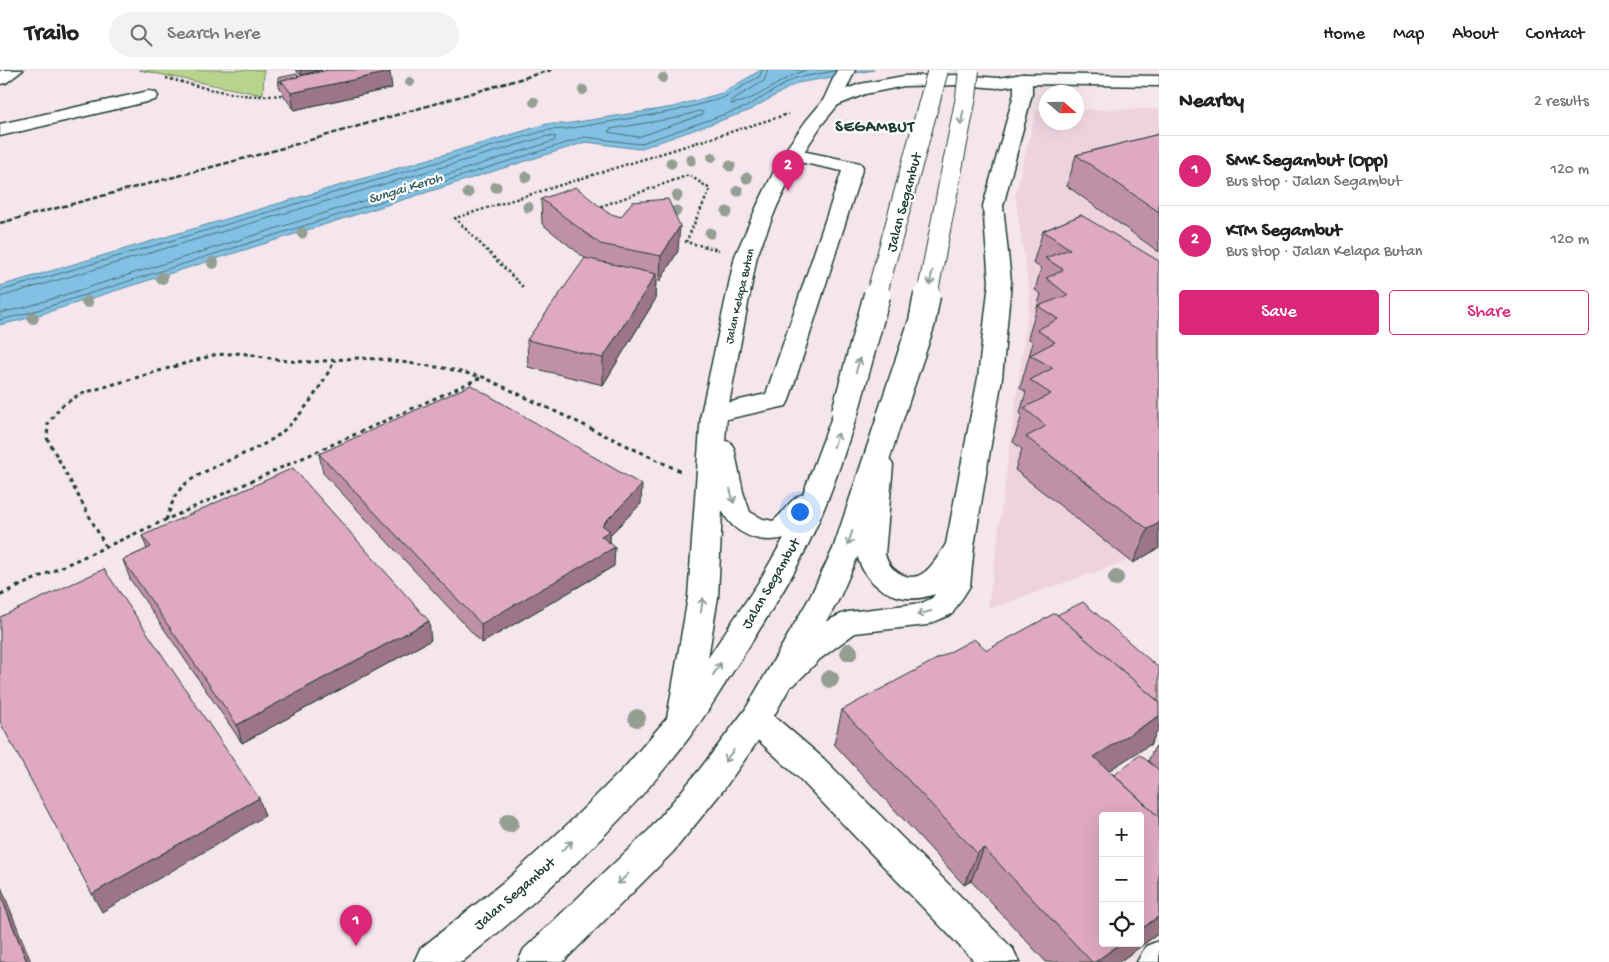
<!DOCTYPE html>
<meta charset="utf-8">
<style>
body{margin:0;font-family:"Gochi Hand",sans-serif;background:#f2f2f2;color:#222}
.controls{position:absolute;right:15px;bottom:15px;display:grid;overflow:hidden;border-radius:5px;box-shadow:0 5px 20px #0002}
.controls button{width:45px;height:45px;display:grid;place-items:center;padding:0;border:0;border-bottom:1px solid #e0e0e0;background:#fff;color:#222;font:25px sans-serif}
.compass{position:absolute;left:1039px;top:15px;width:45px;height:45px;border-radius:50%;background:#fff;box-shadow:0 5px 20px #0002;rotate:110deg}
.you{position:absolute;left:799px;top:441px;width:18px;height:18px;margin:-12px;border:4px solid #fff;border-radius:50%;background:#1a73e8;box-shadow:0 0 0 8px #1a73e833}
.badge{display:grid;place-items:center;width:32px;height:32px;border-radius:50%;background:#db2777;color:#fff;font-size:16px;font-weight:700}
.pin{position:absolute;translate:-50% -41px;filter:drop-shadow(0 1px 2px #0008)}
.pin::after{content:'';position:absolute;top:26px;width:18px;height:15px;background:inherit;clip-path:polygon(0 0,100% 0,50% 100%)}
.list{margin:0;padding:0;list-style:none}
h2{display:flex;justify-content:space-between;align-items:center;height:65px;margin:0;padding:0 20px;font-size:21px}
h2 small{font-size:16px;font-weight:400;color:#767676}
.list li{display:grid;grid-template-columns:32px 1fr auto;gap:15px;align-items:center;box-sizing:border-box;height:70px;padding:0 20px;border-top:1px solid #e0e0e0}
.list b{display:block;font-size:19px;white-space:nowrap}
.list p{margin:0;font-size:16px;white-space:nowrap;color:#767676}
.list em{font-size:16px;font-style:normal;color:#767676}
.actions{display:flex;gap:10px;padding:15px 20px}
.actions a{flex:1;padding:11px 0;border:1px solid #db2777;border-radius:5px;text-align:center;font-size:18px;color:#db2777}
.actions .main{background:#db2777;color:#fff}
.icon{flex:none;width:28px;height:28px;fill:none;stroke:currentColor;stroke-width:2;stroke-linecap:round;stroke-linejoin:round}
.map{position:relative;flex:none;width:1159px;height:892px;overflow:hidden}
header{display:flex;align-items:center;gap:30px;box-sizing:border-box;height:70px;padding:0 25px;background:#fff;border-bottom:1px solid #e0e0e0}
header strong{font-size:24px}
nav{display:flex;gap:28px;margin-inline-start:auto;font-size:18px}
.search{width:350px;height:45px;background:#f2f2f2;display:flex;align-items:center;gap:12px;box-sizing:border-box;padding:0 18px;border-radius:28px;color:#767676;font-size:19px}
main{display:flex}
aside{flex:1;background:#fff}
.map>svg:first-child{display:block}
.built{fill:#eed3df}
.green{fill:#b8d48c;stroke:#6c8860}
.water{fill:#82c1e3;stroke:#5a8c9d}
.lines{fill:none;stroke-linecap:round;stroke-linejoin:round}
.shore{stroke:#47727a;stroke-width:1}
.minor-casing{stroke:#1f3d34;stroke-width:3}
.major-casing{stroke:#1f3d34;stroke-width:3}
.path-far2{stroke:#1f3d34;stroke-width:2.5;stroke-dasharray:2.5 2.5;stroke-linecap:butt}
.path-far1{stroke:#1f3d34;stroke-width:3;stroke-dasharray:4 4;stroke-linecap:butt}
.path{stroke:#1f3d34;stroke-width:4;stroke-dasharray:4.5 4.5;stroke-linecap:butt}
.minor{fill:#fff;fill-rule:evenodd}
.major{fill:#fff;fill-rule:evenodd}
.rail{stroke:#1f3d34;stroke-width:2.5;stroke-dasharray:5.5 2.5;stroke-linecap:butt}
.major-bridge-far1-casing{stroke:#1f3d34;stroke-width:22;stroke-linecap:butt}
.major-bridge-casing{stroke:#1f3d34;stroke-width:29;stroke-linecap:butt}
.major-bridge-far1{stroke:#fff;stroke-width:20}
.major-bridge{stroke:#fff;stroke-width:26}
.tree{fill:#949e93}
.wall{fill:#c091a5;stroke:#1f3d34}
.shaded-wall{fill:#9c7686;stroke:#1f3d34}
.building{fill:#dfa9c0;stroke:#1f3d34}
.oneway{stroke:#8f9e9a}
.labels{text-anchor:middle;stroke-width:4.5;stroke-linejoin:round;paint-order:stroke}
.far-street-label{font-size:12px;fill:#1f3d34;stroke:#fff}
.far-water-label{font-size:14px;font-style:italic;fill:#385e60;stroke:#fff}
.street-label{font-size:15px;fill:#1f3d34;stroke:#fff}
.far-district-label{font-size:16px;font-weight:bold;letter-spacing:1px;fill:#1f3d34;stroke:#fff}
</style>
<header>
<strong>Trailo</strong>
<div class="search"><svg class="icon" aria-label="search" viewBox="0 0 24 24"><circle cx="10" cy="10" r="6"/><path d="M15 15l6 6"/></svg>Search here</div>
<nav><a>Home</a><a>Map</a><a>About</a><a>Contact</a></nav>
</header>
<main>
<div class="map">
<svg width="1159" height="892" viewBox="0 0 1159 892">
<rect width="100%" height="100%" fill="#f5e5ec"/>
<filter id="ink" filterUnits="userSpaceOnUse"><feTurbulence type="fractalNoise" baseFrequency=".02" numOctaves="2"/><feDisplacementMap in="SourceGraphic" scale="10" xChannelSelector="R" yChannelSelector="G"/><feConvolveMatrix kernelMatrix="1 2 1 2 8 2 1 2 1" color-interpolation-filters="sRGB"/></filter>
<g filter="url(#ink)">
<path class="built" d="M1159,39V480L988,539L1030,227L1015,126L1036,41H1046V52H1076L1077,40Z"/>
<path class="green" d="M139,0H264L263,25Z"/>
<path class="water" d="M761,0H874L797,13L748,41L639,79L586,72L29,248L0,255V216L547,54H565L673,37L722,23Z"/>
<g class="lines">
<g class="shore">
<path d="M768,0L764,11L732,30L731,34C758,31 780,8 806,0"/>
<path d="M700,41L703,42L702,45L638,67L608,62L610,59L676,48Z"/>
<path d="M0,221L547,60L566,59L675,41L723,28L760,6L762,0"/>
<path d="M0,227L548,66L556,67L554,71L26,237L0,243"/>
<path d="M0,250L28,243L585,67L639,74L746,37L795,8L835,1"/>
</g>
<g class="minor-casing">
<g id="minor">
<path d="M2,0H23L6,13L0,14V1Z"/>
<path d="M837,0H855L841,31L838,35L832,36L826,35L823,31Z"/>
<path d="M1023,4L1029,5L1032,9V24L1003,136L1011,212L1002,308L974,476L970,516L952,544L927,555L855,563L820,589L794,615L783,618L772,615L767,606C780,583 823,549 848,542L922,533L932,528L935,524C901,537 865,519 857,484L867,395L871,389L880,386L889,389L893,395L885,484C887,493 891,498 899,503C922,517 935,491 946,474L978,308L989,212L983,136L1014,24V9L1017,5Z"/>
<path d="M149,21L155,22L158,26L155,30L0,66V54Z"/>
<path d="M792,79L860,93L863,97L789,330L786,336L714,352L705,350L701,344L705,338L766,324L842,101L785,89L782,85L785,81Z"/>
<path d="M756,636L767,640L824,689L1013,879L1019,892H975L800,709L745,658L740,649L745,640Z"/>
<path d="M1159,871V892H1137L1146,876Z"/>
</g>
</g>
<g class="major-casing">
<g id="major">
<path d="M1023,4L1159,6V16L1023,14L998,18L961,15L904,16L865,24L838,35L822,54L802,85L777,136L757,186L727,344L725,371L730,372L734,378L743,422L750,442L763,449L773,451C784,443 790,428 803,424L836,336L845,334L854,336L858,342C844,384 831,426 812,466C794,506 769,544 746,581C725,613 705,648 681,678C619,758 541,829 462,892H414L420,879L511,806L570,752L625,697L667,648L688,527L701,344L735,186L757,136L782,85L806,51L826,27L860,14L904,6L961,5L998,8ZM722,440C732,463 759,475 784,468L760,510L708,588L718,527Z"/>
<path d="M890,339L899,341L903,347L861,479L839,529L767,658L724,719L673,782L563,892H518L524,879L649,760L700,699L745,640L810,527L833,479L877,347L881,341Z"/>
</g>
</g>
<g class="path-far2">
<path d="M166,8C206,18 246,31 288,24"/>
<path d="M596,138L689,105L710,119L686,172L719,180"/>
<path d="M523,217L455,148L788,44"/>
</g>
<g class="path-far1">
<path d="M166,450C170,441 172,430 178,422C194,399 252,385 277,366C303,346 320,318 335,290"/>
<path d="M106,477L47,368L48,354L60,337L80,324L214,285L241,283L287,291L312,292L357,288L379,289L444,298L483,307L680,401"/>
<path d="M17,517L482,307"/>
</g>
<path class="path" d="M0,525L19,516"/>
<use href="#minor" class="minor"/>
<use href="#major" class="major"/>
<path class="rail" d="M0,153L276,80L551,0"/>
<g class="major-bridge-far1-casing">
<g id="major-bridge-far1">
<path d="M876,226L938,0"/>
<path d="M927,226L966,27L969,0"/>
</g>
</g>
<g class="major-bridge-casing">
<g id="major-bridge">
<path d="M845,342L877,225"/>
<path d="M890,347L922,252L927,225"/>
</g>
</g>
<use href="#major-bridge-far1" class="major-bridge-far1"/>
<use href="#major-bridge" class="major-bridge"/>
</g>
<g class="tree">
<circle cx="663" cy="8" r="5"/>
<circle cx="410" cy="12" r="5"/>
<circle cx="583" cy="20" r="5"/>
<circle cx="534" cy="32" r="5"/>
<circle cx="712" cy="87" r="5"/>
<circle cx="691" cy="90" r="5.5"/>
<circle cx="671" cy="93" r="5.5"/>
<circle cx="730" cy="96" r="5.5"/>
<circle cx="526" cy="107" r="5.5"/>
<circle cx="747" cy="108" r="5.5"/>
<circle cx="496" cy="117" r="5.5"/>
<circle cx="738" cy="121" r="5.5"/>
<circle cx="468" cy="123" r="5.5"/>
<circle cx="677" cy="126" r="5.5"/>
<circle cx="528" cy="137" r="5.5"/>
<circle cx="676" cy="141" r="5.5"/>
<circle cx="727" cy="142" r="5.5"/>
<circle cx="302" cy="163" r="5.5"/>
<circle cx="710" cy="163" r="5.5"/>
<circle cx="213" cy="193" r="6"/>
<circle cx="162" cy="208" r="6"/>
<circle cx="87" cy="232" r="6"/>
<circle cx="33" cy="248" r="6"/>
<circle cx="1116" cy="508" r="8"/>
<circle cx="849" cy="582" r="9"/>
<circle cx="830" cy="609" r="9"/>
<circle cx="637" cy="648" r="9"/>
<circle cx="509" cy="753" r="10"/>
</g>
<g class="wall">
<path d="M295,0H322L301,5Z"/>
<path d="M298,7L392,18L294,40L284,26L283,23L279,16L278,8Z"/>
<path d="M1159,64V182L1067,116L1076,85Z"/>
<path d="M541,129L608,143L678,181L660,211H656L655,230L603,315L528,297L527,270L586,189L542,154Z"/>
<path d="M1081,145L1159,478L1133,493L1015,400L1022,379L1013,372L1022,345L1020,343L1026,322L1020,318L1033,272L1028,268L1041,224L1035,220L1041,198L1033,193L1043,161Z"/>
<path d="M319,384L641,434L610,465V473L614,496L482,573L323,403Z"/>
<path d="M142,466L431,570L242,673L130,509L123,490L147,479Z"/>
<path d="M987,580L1156,663L1151,674L1108,700L1114,705L1148,691L1155,677L1159,674V863L1119,892H1046L971,811L964,815L834,674L842,640Z"/>
</g>
<g class="shaded-wall">
<path d="M300,0H322L301,5Z"/>
<path d="M390,2L392,18L294,40L291,23Z"/>
<path d="M680,156L678,181L660,211L661,186Z"/>
<path d="M656,204L655,230L603,315V288Z"/>
<path d="M642,415L641,434L610,465V480L615,477L614,496L482,573L481,554L602,455Z"/>
<path d="M1159,453V478L1133,493L1148,459Z"/>
<path d="M429,551L431,570L242,673L237,655Z"/>
<path d="M1159,646V661L1156,663L1151,674L1078,720L1094,687Z"/>
<path d="M259,728L265,746L102,842L92,824Z"/>
<path d="M984,778L971,811L964,815L977,783Z"/>
<path d="M0,814L31,892H27L0,824Z"/>
<path d="M1159,846V863L1119,892H1095L1121,873H1140V860Z"/>
</g>
<g class="building">
<path d="M329,0H389L390,2L291,23L281,10Z"/>
<path d="M297,4L298,7L281,10L282,14L278,8Z"/>
<path d="M1159,64V142L1076,85Z"/>
<path d="M576,117L608,143L621,147L632,132L668,129L680,156L661,186L600,174L541,129Z"/>
<path d="M1081,145L1159,191V453L1148,459L1026,367L1046,356L1024,338L1051,324L1030,310L1053,298L1030,285L1055,272L1037,260L1058,249L1038,236L1068,225L1046,208L1064,200L1045,188L1070,179L1043,161Z"/>
<path d="M585,188L656,204L603,288L527,270Z"/>
<path d="M471,315L642,415L602,455L610,461L601,466L615,477L481,554L319,384Z"/>
<path d="M293,398L429,551L237,655L123,490L151,477L142,466Z"/>
<path d="M104,499L259,728L92,824L0,652V547Z"/>
<path d="M1083,532L1159,598V632L1057,545Z"/>
<path d="M1055,543L1159,632V646L1094,687L1159,747V846L1140,860V746H1103V873H1121L1095,892H1092L984,778L977,783L842,640L974,569L987,580Z"/>
<path d="M1159,674V680L1155,677Z"/>
<path d="M1140,685L1159,700V747L1114,705Z"/>
<path d="M0,824L27,892H0Z"/>
</g>
<defs><path id="oneway-shaft" d="M-6 0H5M1.5-3L5.5 0L1.5 3" fill="none" stroke-width="1.6" stroke-linecap="round" stroke-linejoin="round" transform="scale(1.25)"/></defs>
<g class="oneway">
<use href="#oneway-shaft" transform="translate(962 48) rotate(101)"/>
<use href="#oneway-shaft" transform="translate(931 208) rotate(102)"/>
<use href="#oneway-shaft" transform="translate(858 295) rotate(-74)"/>
<use href="#oneway-shaft" transform="translate(836 370) rotate(-71)"/>
<use href="#oneway-shaft" transform="translate(732 426) rotate(75)"/>
<use href="#oneway-shaft" transform="translate(850 468) rotate(108)"/>
<use href="#oneway-shaft" transform="translate(702 535) rotate(-81)"/>
<use href="#oneway-shaft" transform="translate(924 543) rotate(165)"/>
<use href="#oneway-shaft" transform="translate(717 599) rotate(-56)"/>
<use href="#oneway-shaft" transform="translate(729 686) rotate(128)"/>
<use href="#oneway-shaft" transform="translate(567 776) rotate(-43)"/>
<use href="#oneway-shaft" transform="translate(623 809) rotate(136)"/>
</g>
</g>
<g class="labels">
<g class="far-street-label">
<text transform="translate(739 226) rotate(-77)" y="4">Jalan Kelapa Butan</text>
</g>
<g class="far-water-label">
<text transform="translate(405 117) rotate(-17)" y="5">Sungai Keroh</text>
</g>
<g class="street-label">
<text transform="translate(903 132) rotate(-75)" y="5">Jalan Segambut</text>
<text transform="translate(770 513) rotate(-60)" y="5">Jalan Segambut</text>
<text transform="translate(514 823) rotate(-41)" y="5">Jalan Segambut</text>
</g>
<g class="far-district-label">
<text x="875" y="61">SEGAMBUT</text>
</g>
</g>
</svg>
<div class="controls">
<button>+</button>
<button>−</button>
<button><svg class="icon" aria-label="locate" viewBox="0 0 24 24"><circle cx="12" cy="12" r="6"/><path d="M12 2v4M12 18v4M2 12h4M18 12h4"/></svg></button>
</div>
<svg class="compass" viewBox="-18 -18 36 36"><path d="M0-13l5 13h-10z" fill="#e53935"/><path d="M0 13l5-13h-10z" fill="#767676"/></svg>
<div class="you"></div>
<div class="pin badge" style="left:356px;top:876px">1</div>
<div class="pin badge" style="left:788px;top:121px">2</div>
</div>
<aside>
<h2>Nearby<small>2 results</small></h2>
<ul class="list">
<li><span class="badge">1</span><div><b>SMK Segambut (Opp)</b><p>Bus stop · Jalan Segambut</p></div><em>120 m</em></li>
<li><span class="badge">2</span><div><b>KTM Segambut</b><p>Bus stop · Jalan Kelapa Butan</p></div><em>120 m</em></li>
</ul>
<div class="actions"><a class="main">Save</a><a>Share</a></div>
</aside>
</main>
